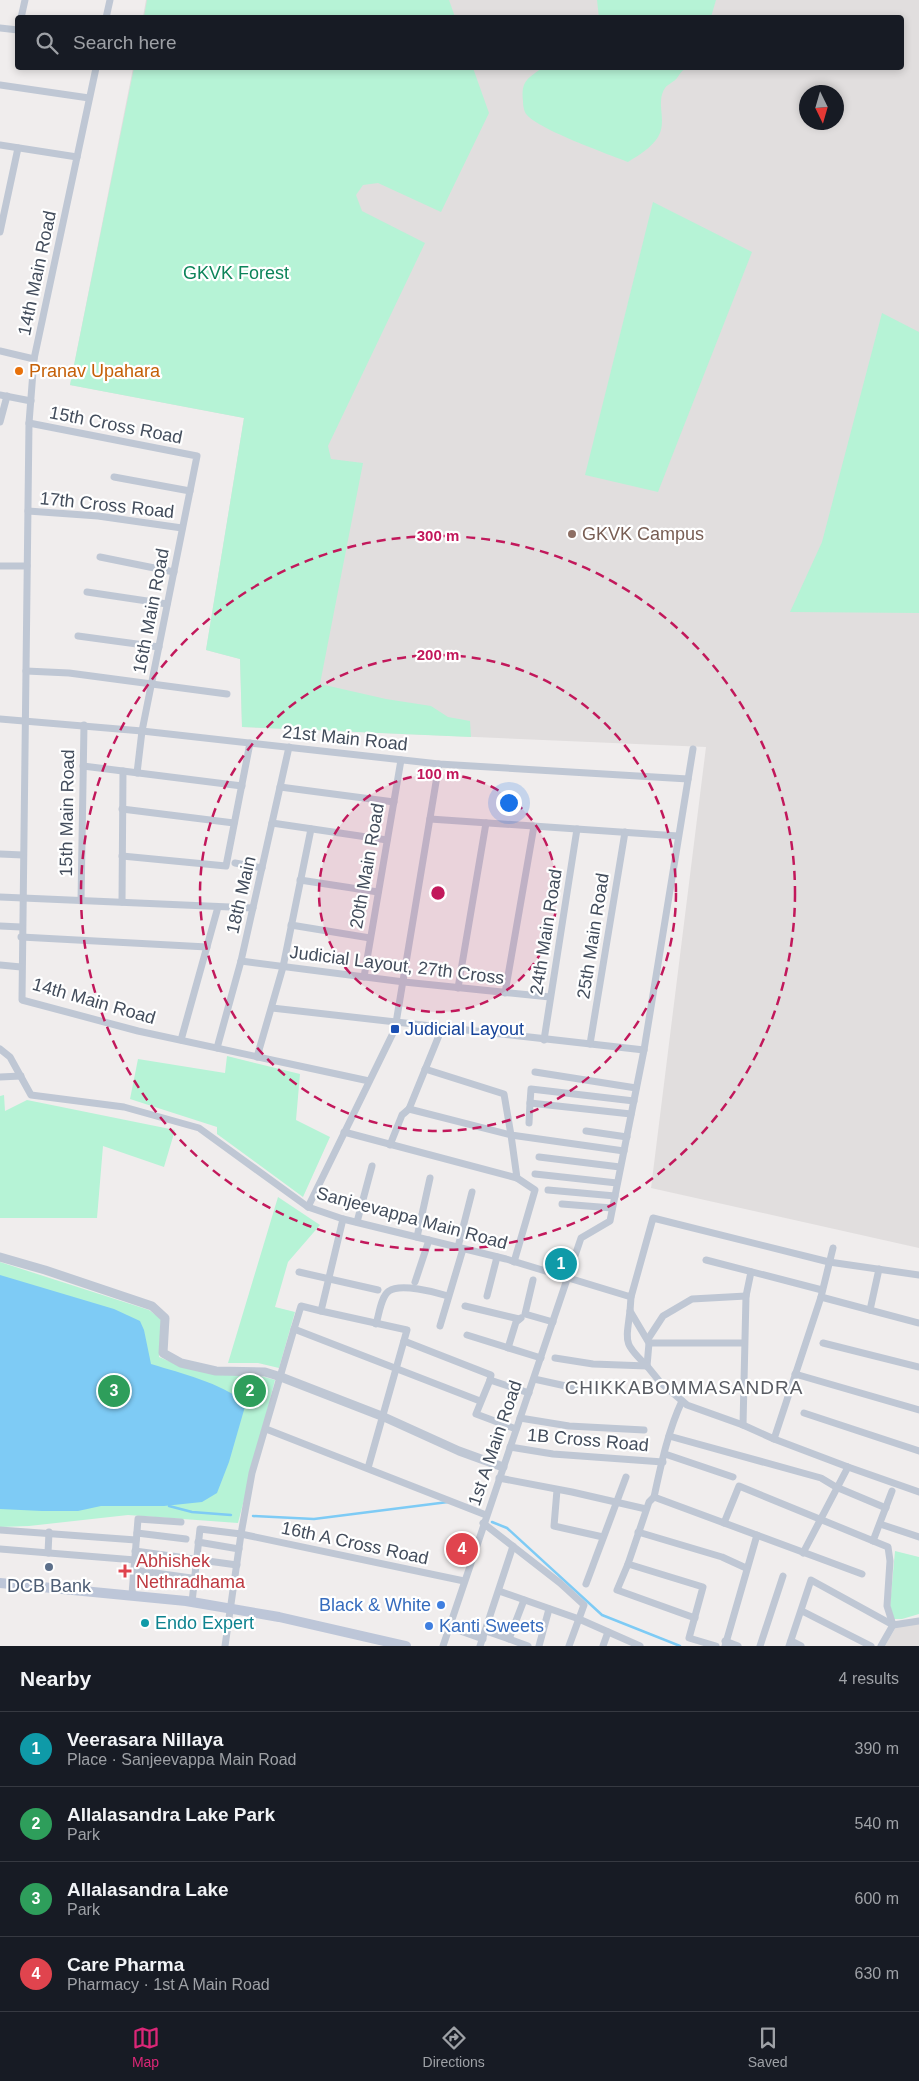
<!DOCTYPE html>
<meta charset="utf-8">
<style>
body{margin:0;font-family:Helvetica,sans-serif;background:#242831;color:#f1f3f6}
.compass{position:absolute;left:799px;top:85px;width:45px;height:45px;border-radius:50%;background:#171b24;box-shadow:0 2px 8px #0003;rotate:175deg}
.you{position:absolute;left:508px;top:802px;width:18px;height:18px;margin:-12px;border:4px solid #fff;border-radius:50%;background:#1a73e8;box-shadow:0 0 0 8px #1a73e833}
.badge{display:grid;place-items:center;width:32px;height:32px;border-radius:50%;background:#db2777;color:#fff;font-size:16px;font-weight:700}
.pin{position:absolute;translate:-50% -50%;border:2px solid #fff;box-shadow:0 1px 5px #0006}
.list{margin:0;padding:0;list-style:none}
h2{display:flex;justify-content:space-between;align-items:center;height:65px;margin:0;padding:0 20px;font-size:21px}
h2 small{font-size:16px;font-weight:400;color:#9ea1a6}
.list li{display:grid;grid-template-columns:32px 1fr auto;gap:15px;align-items:center;box-sizing:border-box;height:75px;padding:0 20px;border-top:1px solid #363941}
.list b{display:block;font-size:19px;white-space:nowrap}
.list p{margin:0;font-size:16px;white-space:nowrap;color:#9ea1a6}
.list em{font-size:16px;font-style:normal;color:#9ea1a6}
.icon{flex:none;width:28px;height:28px;fill:none;stroke:currentColor;stroke-width:2;stroke-linecap:round;stroke-linejoin:round}
.map{position:relative;flex:none;width:919px;height:1646px;overflow:hidden}
.search{position:absolute;background:#171b24;box-shadow:0 2px 8px #0003;left:15px;right:15px;top:15px;height:55px;display:flex;align-items:center;gap:12px;box-sizing:border-box;padding:0 18px;border-radius:5px;color:#9ea1a6;font-size:19px}
.sheet{height:365px;background:#171b24}
nav{display:flex;justify-content:space-around;align-items:center;box-sizing:border-box;height:70px;border-top:1px solid #363941;background:#171b24;font-size:14px;color:#9ea1a6}
nav a{display:grid;justify-items:center;gap:2px}
nav .on{color:#db2777}
.map>svg:first-child{display:block}
.education{fill:#e1dede;fill-rule:evenodd}
.green{fill:#b6f3d6}
.water{fill:#7ecbf5}
.lines{fill:none;stroke-linecap:round;stroke-linejoin:round}
.stream{stroke:#7ecbf5;stroke-width:2.5}
.minor{stroke:#bfc7d4;stroke-width:7}
.tertiary{stroke:#bfc7d4;stroke-width:9}
.secondary{stroke:#bdc6d8;stroke-width:10}
.ring{fill:none;stroke:#c2185b;stroke-width:2.5;stroke-dasharray:9 6}
.food-dot{fill:#e8710a;stroke:#fff;stroke-width:2}
.education-dot{fill:#8d6e63;stroke:#fff;stroke-width:2}
.transit-dot{fill:#1a4fb4;stroke:#fff;stroke-width:2}
.service-dot{fill:#5c6f8a;stroke:#fff;stroke-width:2}
.health-dot{fill:#e0444e;stroke:#fff;stroke-width:2}
.shop-dot{fill:#3f7fe0;stroke:#fff;stroke-width:2}
.culture-dot{fill:#0f9aa8;stroke:#fff;stroke-width:2}
.labels{text-anchor:middle;stroke-width:4.5;stroke-linejoin:round;paint-order:stroke}
.street-label{font-size:18px;fill:#434d5c;stroke:#fff}
.park-label{font-size:18px;fill:#0d845a;stroke:#fff}
.food-label{font-size:18px;fill:#c56008;stroke:#fff;text-anchor:start}
.education-label{font-size:18px;fill:#785e54;stroke:#fff;text-anchor:start}
.transit-label{font-size:18px;fill:#164399;stroke:#fff;text-anchor:start}
.health-label{font-size:18px;fill:#be3a42;stroke:#fff;text-anchor:start}
.service-label{font-size:18px;fill:#4e5e75;stroke:#fff}
.shop-label{font-size:18px;fill:#366cbe;stroke:#fff;text-anchor:end}
.culture-label{font-size:18px;fill:#0d838f;stroke:#fff;text-anchor:start}
.neighbourhood-label{font-size:19px;letter-spacing:1px;fill:#595c63;stroke:#fff}
.centre{fill:#c2185b;stroke:#fff;stroke-width:2.5}
.ring-label{font-size:15px;text-anchor:middle;font-weight:bold;fill:#c2185b;stroke:#fff;stroke-width:4.5;stroke-linejoin:round;paint-order:stroke}
</style>
<div class="map">
<svg width="919" height="1646" viewBox="0 0 919 1646">
<rect width="100%" height="100%" fill="#f0eded"/>
<g class="education">
<path d="M146,0H919V1248L651,1188L706,747L242,727L240,659L206,650L244,418L70,385L133,68H902V18L143,17ZM806,92H836V122H806Z"/>
<path d="M919,1623V1646H885L896,1627Z"/>
</g>
<g class="green">
<path d="M147,0H449L455,17H144Z"/>
<path d="M597,0H716L711,17L599,18Z"/>
<path d="M134,68H473L489,113L441,212L378,183L363,185L356,195L362,211L425,243L328,446L331,459L363,463L320,684L386,699L431,706L448,717L470,721L471,737L242,727L240,659L206,650L244,418L70,385Z"/>
<path d="M542,68H688C681,70 681,73 677,78C674,82 668,84 665,88C655,103 668,121 658,137C651,148 639,155 628,162C608,154 540,130 527,115C524,112 523,106 523,101C521,81 527,79 542,68Z"/>
<path d="M653,202L752,252L658,492L585,475Z"/>
<path d="M882,313L919,332V613L790,612L822,542Z"/>
<path d="M227,1056L300,1074L296,1120L330,1137L303,1197L217,1134V1127L130,1099L138,1059L225,1073Z"/>
<path d="M4,1095L5,1111L27,1100L175,1130L164,1167L103,1146L97,1218H0V1096Z"/>
<path d="M278,1197L320,1225L288,1262L275,1307L295,1312L279,1368L258,1363H228Z"/>
<path d="M0,1262L149,1310L161,1319L159,1357L181,1366L261,1376L275,1380L238,1523L128,1515L29,1526L0,1527Z"/>
<path d="M895,1551L919,1557V1614L902,1619H894L890,1606Z"/>
</g>
<path class="water" d="M0,1275L114,1309L140,1321L144,1330L151,1364C183,1374 219,1382 246,1403L229,1462L217,1493L202,1502L164,1506H101L78,1511H42L0,1509Z"/>
<g class="lines">
<g class="stream">
<path d="M169,1506L192,1512L231,1515"/>
<path d="M253,1516L314,1519L448,1502"/>
<path d="M492,1522L507,1528L602,1615L680,1646"/>
</g>
<g class="minor">
<path d="M21,18L25,0"/>
<path d="M106,18L110,0"/>
<path d="M0,28L18,30"/>
<path d="M96,68L34,359L29,423L22,1000L138,1031L369,1081"/>
<path d="M0,85L89,98"/>
<path d="M0,145L77,157"/>
<path d="M0,232L18,148"/>
<path d="M0,351L34,359"/>
<path d="M0,395L31,401"/>
<path d="M0,422L7,396"/>
<path d="M29,423L197,456L142,731L137,773"/>
<path d="M114,477L190,491"/>
<path d="M28,511L98,516L182,528"/>
<path d="M100,557L174,572"/>
<path d="M0,566H27"/>
<path d="M87,592L167,604"/>
<path d="M78,636L159,647"/>
<path d="M26,671L69,673L227,694"/>
<path d="M0,719L142,731L439,764L688,779"/>
<path d="M83,766L242,786"/>
<path d="M280,787L394,802"/>
<path d="M122,809L234,823"/>
<path d="M430,819L678,836"/>
<path d="M272,823L387,840"/>
<path d="M0,854L23,855"/>
<path d="M122,856L226,866L250,743"/>
<path d="M235,863L262,868"/>
<path d="M300,880L378,892"/>
<path d="M0,897L253,908"/>
<path d="M81,901L84,725"/>
<path d="M122,902L123,771"/>
<path d="M291,925L370,938"/>
<path d="M0,926L21,927"/>
<path d="M21,937L207,947"/>
<path d="M241,961L404,982L550,997"/>
<path d="M0,965L21,967"/>
<path d="M364,977L401,760"/>
<path d="M458,988L486,823"/>
<path d="M505,993L534,826"/>
<path d="M272,1008L644,1050"/>
<path d="M181,1040L218,907"/>
<path d="M544,1040L577,829"/>
<path d="M590,1044L625,832"/>
<path d="M217,1048L241,961L289,747"/>
<path d="M0,1049L10,1057L31,1095L124,1107L199,1128L308,1207L343,1219L506,1259L631,1297L653,1218L829,1262L919,1275"/>
<path d="M257,1057L283,967L311,829"/>
<path d="M425,1069L504,1094L511,1135L624,1151"/>
<path d="M535,1072L636,1088"/>
<path d="M0,1077L21,1076"/>
<path d="M530,1103L531,1089L634,1101"/>
<path d="M409,1109L511,1135L517,1178L535,1190L514,1262"/>
<path d="M409,1109L442,1028"/>
<path d="M529,1123L530,1103L631,1114"/>
<path d="M586,1131L627,1137"/>
<path d="M344,1132L517,1178"/>
<path d="M390,1145L402,1115L409,1109"/>
<path d="M539,1157L620,1167"/>
<path d="M535,1174L617,1183"/>
<path d="M548,1190L615,1196"/>
<path d="M562,1204L612,1208"/>
<path d="M308,1207L395,1029L439,764"/>
<path d="M343,1219L321,1311L407,1330L368,1468"/>
<path d="M357,1222L372,1166"/>
<path d="M417,1237L430,1178"/>
<path d="M458,1247L472,1192"/>
<path d="M706,1260L822,1290"/>
<path d="M299,1272L378,1290"/>
<path d="M533,1280L525,1314L553,1322"/>
<path d="M415,1282L429,1240"/>
<path d="M487,1296L497,1257"/>
<path d="M746,1296L751,1272"/>
<path d="M631,1297L630,1311L649,1343L647,1366L660,1382L687,1405L743,1425L774,1439L848,1467L919,1492"/>
<path d="M821,1297L919,1323"/>
<path d="M465,1306L519,1319"/>
<path d="M870,1310L879,1269"/>
<path d="M630,1311C626,1343 623,1343 647,1366"/>
<path d="M376,1324C379,1315 381,1296 389,1291C400,1283 436,1292 448,1296"/>
<path d="M440,1326L463,1249"/>
<path d="M294,1329L301,1306L321,1311"/>
<path d="M467,1335L541,1358"/>
<path d="M648,1339L663,1316L692,1299L746,1296L743,1425"/>
<path d="M404,1341L491,1375L490,1380L529,1393"/>
<path d="M649,1343H744"/>
<path d="M823,1343L919,1367"/>
<path d="M508,1348L516,1322L521,1318"/>
<path d="M555,1358L593,1364L647,1366"/>
<path d="M795,1374L919,1410"/>
<path d="M534,1379L575,1388"/>
<path d="M490,1380L476,1414L516,1429"/>
<path d="M682,1401C668,1431 661,1465 654,1497L649,1502L628,1564L703,1587L689,1638L716,1646"/>
<path d="M804,1413L919,1451"/>
<path d="M520,1418L569,1426L644,1430"/>
<path d="M266,1429L486,1515"/>
<path d="M669,1436L821,1478L836,1487L886,1508"/>
<path d="M774,1439L821,1297L833,1248"/>
<path d="M510,1447L553,1454L663,1462"/>
<path d="M665,1454L733,1477"/>
<path d="M499,1478L572,1492L646,1509"/>
<path d="M557,1490L554,1526L603,1537"/>
<path d="M654,1497L862,1574"/>
<path d="M483,1523L560,1583L584,1605L569,1646"/>
<path d="M724,1523L739,1486L888,1547L890,1561L887,1606L893,1625"/>
<path d="M880,1524L919,1537"/>
<path d="M0,1530L136,1540"/>
<path d="M638,1532L722,1557L746,1568"/>
<path d="M137,1533L186,1539"/>
<path d="M873,1541L892,1491"/>
<path d="M198,1542L239,1549"/>
<path d="M0,1549L135,1560"/>
<path d="M135,1551L237,1565"/>
<path d="M48,1553L49,1532"/>
<path d="M803,1553L848,1467"/>
<path d="M628,1564L617,1590L695,1618"/>
<path d="M134,1570L234,1584"/>
<path d="M586,1584L626,1477"/>
<path d="M499,1591L579,1619L640,1646"/>
<path d="M132,1594L138,1519L181,1522"/>
<path d="M192,1602L200,1529L241,1534L464,1581"/>
<path d="M802,1611L871,1646"/>
<path d="M449,1627L483,1639"/>
<path d="M486,1631L509,1639L524,1600"/>
<path d="M509,1639L528,1646"/>
<path d="M725,1641L738,1646"/>
<path d="M791,1641L801,1646"/>
<path d="M225,1646L241,1534L252,1473L294,1329L480,1401"/>
<path d="M443,1646L581,1238L610,1221L644,1050L693,749"/>
<path d="M480,1646L513,1546"/>
<path d="M539,1646L549,1609"/>
<path d="M603,1646L608,1632"/>
<path d="M725,1646L757,1535"/>
<path d="M760,1646L783,1576"/>
<path d="M789,1646L811,1580L893,1625L919,1621"/>
<path d="M881,1646L893,1625"/>
</g>
<path class="tertiary" d="M0,1257L45,1270L152,1306L165,1318L163,1353L181,1363L216,1371L265,1372L281,1377L384,1417L459,1451L503,1467"/>
<path class="secondary" d="M0,1583L186,1601L279,1617L406,1646"/>
</g>
<circle cx="438" cy="893" r="119" fill="#c2185b" fill-opacity=".12"/>
<g class="ring">
<circle cx="438" cy="893" r="119"/>
<circle cx="438" cy="893" r="238"/>
<circle cx="438" cy="893" r="357"/>
</g>
<circle class="food-dot" cx="19" cy="371" r="5"/>
<circle class="education-dot" cx="572" cy="534" r="5"/>
<rect class="transit-dot" x="390" y="1024" width="10" height="10" rx="2.5"/>
<circle class="service-dot" cx="49" cy="1567" r="5"/>
<path class="health-dot" d="M122.5 1563.5h5v5h5v5h-5v5h-5v-5h-5v-5h5z"/>
<g class="shop-dot">
<circle cx="441" cy="1605" r="5"/>
<circle cx="429" cy="1626" r="5"/>
</g>
<circle class="culture-dot" cx="145" cy="1623" r="5"/>
<g class="labels">
<g class="street-label">
<text transform="translate(37 273) rotate(-78)" y="6">14th Main Road</text>
<text transform="translate(116 425) rotate(11)" y="6">15th Cross Road</text>
<text transform="translate(107 505) rotate(6)" y="6">17th Cross Road</text>
<text transform="translate(151 611) rotate(-79)" y="6">16th Main Road</text>
<text transform="translate(345 738) rotate(6)" y="6">21st Main Road</text>
<text transform="translate(67 813) rotate(-89)" y="6">15th Main Road</text>
<text transform="translate(367 866) rotate(-80)" y="6">20th Main Road</text>
<text transform="translate(241 895) rotate(-77)" y="6">18th Main</text>
<text transform="translate(546 932) rotate(-81)" y="6">24th Main Road</text>
<text transform="translate(593 936) rotate(-81)" y="6">25th Main Road</text>
<text transform="translate(397 965) rotate(7)" y="6">Judicial Layout, 27th Cross</text>
<text transform="translate(94 1001) rotate(16)" y="6">14th Main Road</text>
<text transform="translate(412 1218) rotate(15)" y="6">Sanjeevappa Main Road</text>
<text transform="translate(588 1440) rotate(5)" y="6">1B Cross Road</text>
<text transform="translate(495 1443) rotate(-71)" y="6">1st A Main Road</text>
<text transform="translate(355 1543) rotate(12)" y="6">16th A Cross Road</text>
</g>
<g class="park-label">
<text x="236" y="279">GKVK Forest</text>
</g>
<g class="food-label">
<text x="29" y="377">Pranav Upahara</text>
</g>
<g class="education-label">
<text x="582" y="540">GKVK Campus</text>
</g>
<g class="transit-label">
<text x="405" y="1035">Judicial Layout</text>
</g>
<g class="health-label">
<text x="136" y="1567">Abhishek<tspan x="136" dy="21">Nethradhama</tspan></text>
</g>
<g class="service-label">
<text x="49" y="1592">DCB Bank</text>
</g>
<g class="shop-label">
<text x="431" y="1611">Black &amp; White</text>
<text x="439" y="1632" text-anchor="start">Kanti Sweets</text>
</g>
<g class="culture-label">
<text x="155" y="1629">Endo Expert</text>
</g>
<g class="neighbourhood-label">
<text x="684" y="1394">CHIKKABOMMASANDRA</text>
</g>
</g>
<circle cx="438" cy="893" r="8" class="centre"/>
<g class="ring-label">
<text x="438" y="541">300 m</text>
<text x="438" y="660">200 m</text>
<text x="438" y="779">100 m</text>
</g>
</svg>
<svg class="compass" viewBox="-18 -18 36 36"><path d="M0-13l5 13h-10z" fill="#e53935"/><path d="M0 13l5-13h-10z" fill="#9ea1a6"/></svg>
<div class="you"></div>
<div class="pin badge" style="left:561px;top:1264px;background:#0f9aa8">1</div>
<div class="pin badge" style="left:250px;top:1391px;background:#2e9e5b">2</div>
<div class="pin badge" style="left:114px;top:1391px;background:#2e9e5b">3</div>
<div class="pin badge" style="left:462px;top:1549px;background:#e0444e">4</div>
<div class="search"><svg class="icon" aria-label="search" viewBox="0 0 24 24"><circle cx="10" cy="10" r="6"/><path d="M15 15l6 6"/></svg>Search here</div>
</div>
<section class="sheet">
<h2>Nearby<small>4 results</small></h2>
<ul class="list">
<li><span class="badge" style="background:#0f9aa8">1</span><div><b>Veerasara Nillaya</b><p>Place · Sanjeevappa Main Road</p></div><em>390 m</em></li>
<li><span class="badge" style="background:#2e9e5b">2</span><div><b>Allalasandra Lake Park</b><p>Park</p></div><em>540 m</em></li>
<li><span class="badge" style="background:#2e9e5b">3</span><div><b>Allalasandra Lake</b><p>Park</p></div><em>600 m</em></li>
<li><span class="badge" style="background:#e0444e">4</span><div><b>Care Pharma</b><p>Pharmacy · 1st A Main Road</p></div><em>630 m</em></li>
</ul>
</section>
<nav>
<a class="on"><svg class="icon" aria-label="map" viewBox="0 0 24 24"><path d="M3 6l6-2 6 2 6-2v14l-6 2-6-2-6 2zM9 4v14M15 6v14"/></svg>Map</a>
<a><svg class="icon" aria-label="directions" viewBox="0 0 24 24"><path d="M12 3l9 9-9 9-9-9zM9 14v-3h6M13 9l2 2-2 2"/></svg>Directions</a>
<a><svg class="icon" aria-label="saved" viewBox="0 0 24 24"><path d="M7 4h10v16l-5-4-5 4z"/></svg>Saved</a>
</nav>
